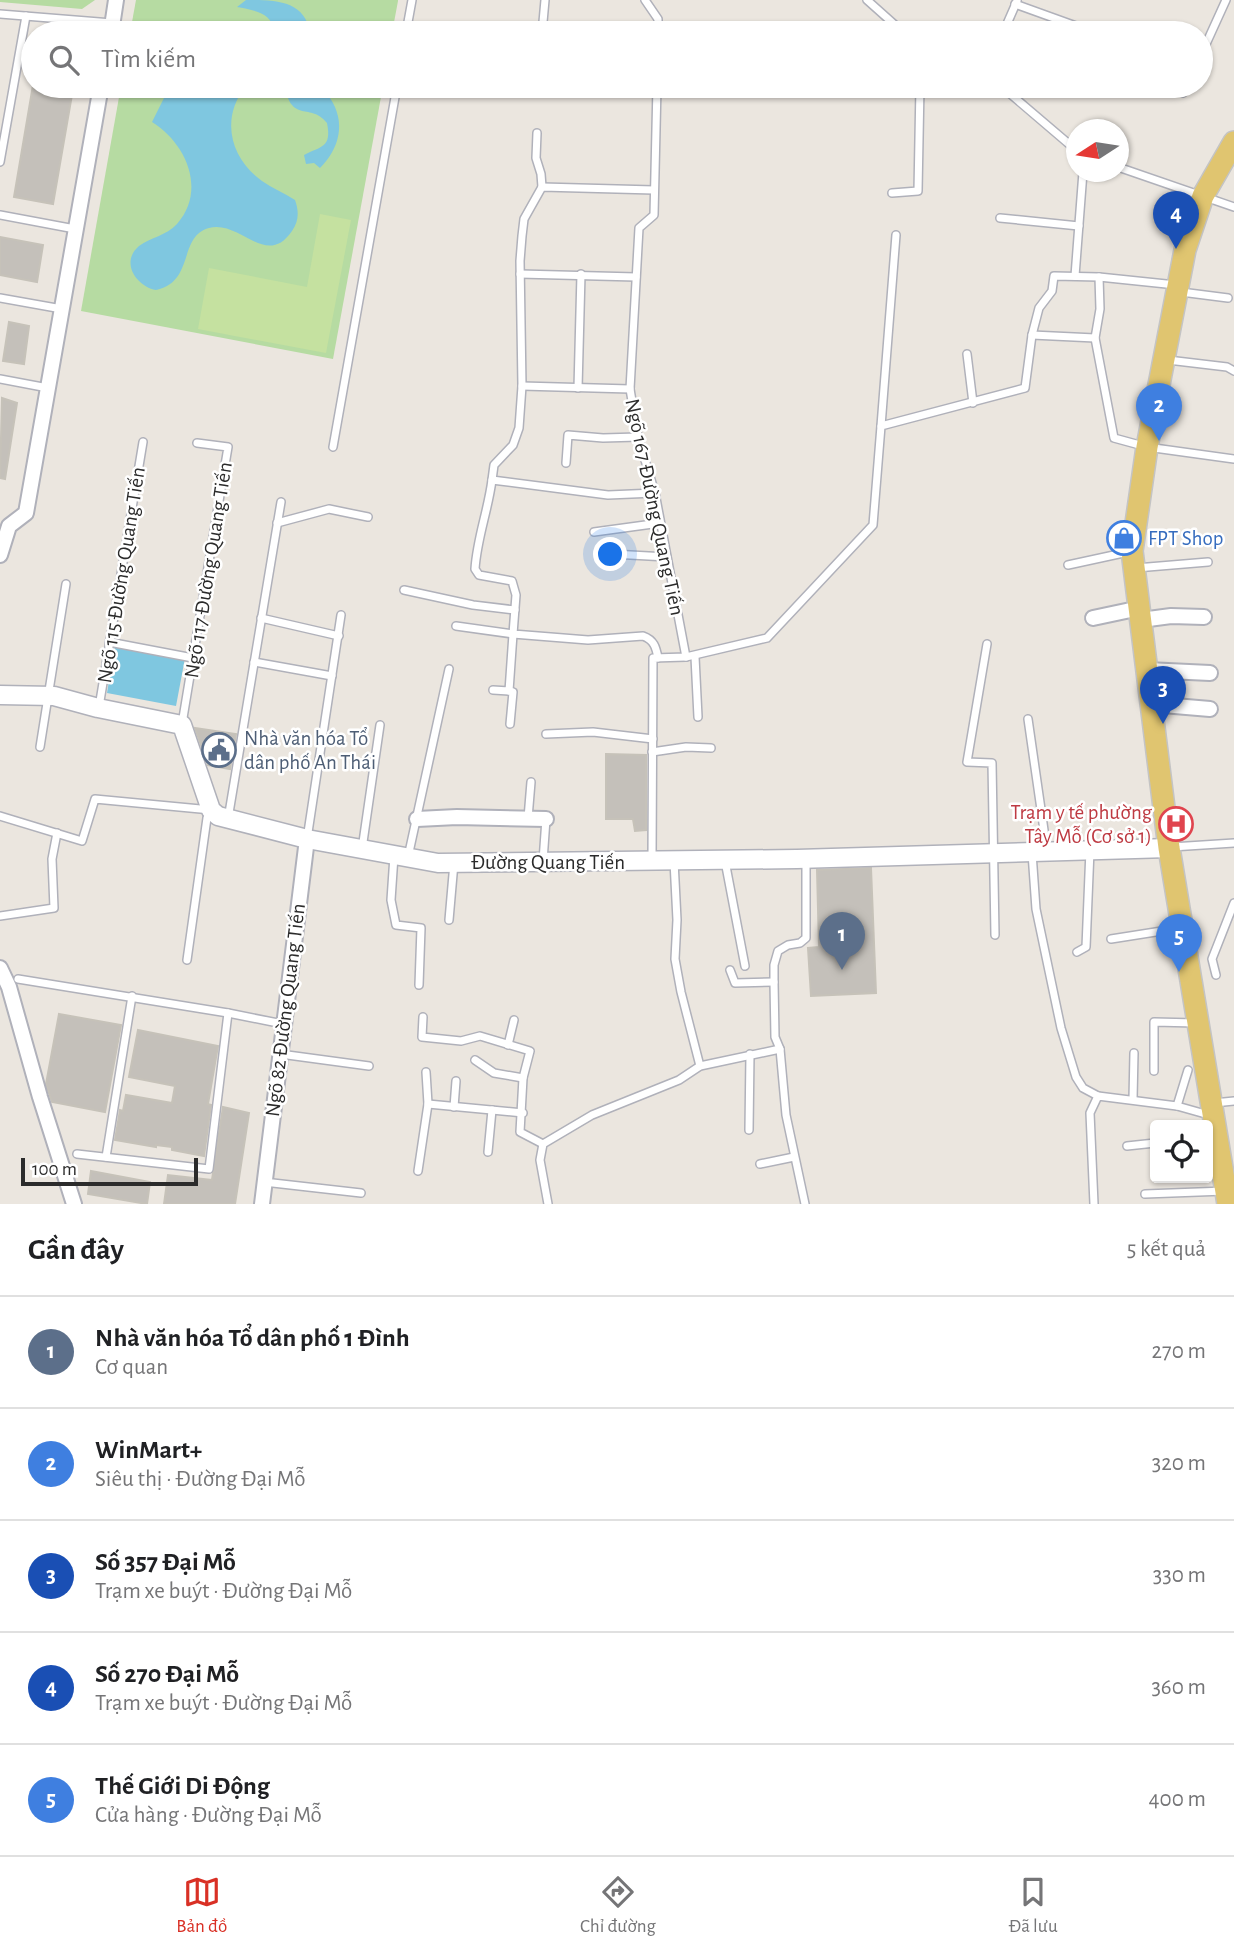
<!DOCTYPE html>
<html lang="vi">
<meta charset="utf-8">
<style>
body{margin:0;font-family:"Alegreya Sans",sans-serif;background:#f2f2f2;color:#202124}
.controls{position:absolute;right:21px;bottom:21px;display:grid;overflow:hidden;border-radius:7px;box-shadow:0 2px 5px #0004}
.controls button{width:63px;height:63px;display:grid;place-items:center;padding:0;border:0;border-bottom:2px solid #e0e0e0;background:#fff;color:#202124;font:35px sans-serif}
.compass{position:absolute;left:1066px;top:119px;width:63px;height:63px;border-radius:50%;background:#fff;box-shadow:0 2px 5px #0004;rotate:258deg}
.scale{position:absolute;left:21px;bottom:18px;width:177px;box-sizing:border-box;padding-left:7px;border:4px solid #2b2b2b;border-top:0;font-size:19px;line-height:24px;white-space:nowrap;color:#2b2b2b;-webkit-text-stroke:5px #fff;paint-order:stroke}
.you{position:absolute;left:611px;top:555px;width:24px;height:24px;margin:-18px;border:5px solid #fff;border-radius:50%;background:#1a73e8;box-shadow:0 0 0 10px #1a73e833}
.badge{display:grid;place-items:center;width:46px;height:46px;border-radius:50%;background:#d93025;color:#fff;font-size:23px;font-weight:700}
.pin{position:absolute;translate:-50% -58px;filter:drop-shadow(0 2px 4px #0008)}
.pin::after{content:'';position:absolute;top:37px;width:24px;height:21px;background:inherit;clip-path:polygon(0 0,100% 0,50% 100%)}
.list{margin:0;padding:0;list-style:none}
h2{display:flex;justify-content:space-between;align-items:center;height:91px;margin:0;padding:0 28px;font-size:30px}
h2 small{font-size:23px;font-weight:400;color:#757577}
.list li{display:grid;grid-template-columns:46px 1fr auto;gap:21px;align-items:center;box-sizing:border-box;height:112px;padding:0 28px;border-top:2px solid #e0e0e0}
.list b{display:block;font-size:26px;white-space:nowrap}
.list p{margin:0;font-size:23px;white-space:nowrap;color:#757577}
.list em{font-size:23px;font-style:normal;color:#757577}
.icon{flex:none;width:38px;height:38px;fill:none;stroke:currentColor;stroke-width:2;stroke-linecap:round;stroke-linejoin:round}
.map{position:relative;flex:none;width:1234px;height:1204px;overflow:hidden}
.search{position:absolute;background:#fff;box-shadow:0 2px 5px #0004;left:21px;right:21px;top:21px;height:77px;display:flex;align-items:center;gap:18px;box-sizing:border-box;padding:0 24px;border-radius:38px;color:#757577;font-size:26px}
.sheet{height:651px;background:#fff}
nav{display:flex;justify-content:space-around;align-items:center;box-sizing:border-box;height:98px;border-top:2px solid #e0e0e0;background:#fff;font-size:19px;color:#757577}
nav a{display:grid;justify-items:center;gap:4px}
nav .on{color:#d93025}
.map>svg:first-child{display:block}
.green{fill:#b6dba2}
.pitch{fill:#c5e1a0}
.water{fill:#7fc7e0}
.building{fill:#c4c0ba;stroke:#c6c2b9;stroke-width:2}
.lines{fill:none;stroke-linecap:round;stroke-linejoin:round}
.service-casing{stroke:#b0b1ba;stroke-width:10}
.minor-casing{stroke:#b0b1ba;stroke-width:18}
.tertiary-casing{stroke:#b0b1ba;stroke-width:21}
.primary-casing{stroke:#c4c4c4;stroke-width:24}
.service{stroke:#fff;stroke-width:7}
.minor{stroke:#fff;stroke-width:14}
.tertiary{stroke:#fff;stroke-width:18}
.primary{stroke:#e0c570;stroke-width:21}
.labels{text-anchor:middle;stroke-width:5;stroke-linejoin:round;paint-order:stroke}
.street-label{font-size:21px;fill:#2b2b2b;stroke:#fff}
.shop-label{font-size:21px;fill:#366cbe;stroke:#fff;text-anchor:start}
.service-label{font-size:21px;fill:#4e5e75;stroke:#fff;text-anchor:start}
.health-label{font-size:21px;fill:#be3a42;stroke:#fff;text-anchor:end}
</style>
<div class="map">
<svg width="1234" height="1204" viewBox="0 0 1234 1204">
<rect width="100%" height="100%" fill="#ebe6df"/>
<g class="green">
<path d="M0,0H95L82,9L0,2Z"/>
<path d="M136,0H398V1L392,33H130Z"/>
<path d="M121,86H383L333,359L81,311Z"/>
</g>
<path class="pitch" d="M320,214L351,220L326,353L198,329L209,268L307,287Z"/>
<g class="water">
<path d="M246,0C275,0 305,0 310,33H273C275,13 253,10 237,7Z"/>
<path d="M166,86H246C220,118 230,158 262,181C272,188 284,193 295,200C299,211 299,221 292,231C266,269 241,220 209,228C178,236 195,282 156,290C136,286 120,262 139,246C151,237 166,236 177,224C207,190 186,143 152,122L165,96Z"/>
<path d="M285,86C295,86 310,83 319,86C323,87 328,94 330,98C346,122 340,148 320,168L314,163L306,164L304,155C321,146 332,148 327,123C311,102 291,124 285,86Z"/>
<path d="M115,645L185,658L176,706L107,693Z"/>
</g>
<g class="building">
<path d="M33,85L73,89L53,204L14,197Z"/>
<path d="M0,237L43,245L37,282L0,275Z"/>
<path d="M9,322L29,326L24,364L3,361Z"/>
<path d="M2,398L17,403L5,479L0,478Z"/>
<path d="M195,728L236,734L230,769L208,765Z"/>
<path d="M606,754L646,755V830L635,831L633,819H606Z"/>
<path d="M871,868L876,993L811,996L808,948L819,947L817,870Z"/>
<path d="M59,1014L121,1025L105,1112L52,1102L46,1084Z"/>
<path d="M138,1030L218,1046L208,1104L211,1105L204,1156L172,1150V1147L156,1145V1147L115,1140L120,1110L123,1111L126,1095L172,1103L175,1086L129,1077Z"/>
<path d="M223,1107L249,1113L235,1204H164L168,1175L212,1180Z"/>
<path d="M91,1171L150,1182L147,1204L88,1194Z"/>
</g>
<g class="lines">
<g class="service-casing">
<g id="service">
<path d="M645,0L658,19V33"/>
<path d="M867,0L904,33"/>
<path d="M1015,4L1076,26"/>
<path d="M0,14L112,23"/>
<path d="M406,33L412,0"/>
<path d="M542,33L545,0"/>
<path d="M1003,33L1017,1"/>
<path d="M1201,55L1226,0"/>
<path d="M1001,86L1076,150"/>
<path d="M1183,93L1187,86"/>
<path d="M537,133L536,158L541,174L542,187"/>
<path d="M0,162L26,16"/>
<path d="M1118,167L1234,207"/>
<path d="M654,190L542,187L524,219L522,236L520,261L522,386L519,428L513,445L494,465L492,480L608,495L655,493"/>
<path d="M892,193L918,191L920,86"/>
<path d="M0,215L75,229"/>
<path d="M1000,218L1079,226"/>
<path d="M520,274L636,277"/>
<path d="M1075,276L1083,172"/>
<path d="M1099,277L1100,309L1095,338L1114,438L1147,447L1234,459"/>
<path d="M1181,292L1228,298"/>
<path d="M0,298L62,309"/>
<path d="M1032,335L1095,338"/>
<path d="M967,354L973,403"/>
<path d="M1168,360L1227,367L1234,371"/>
<path d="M0,379L48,388"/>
<path d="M522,386L630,389"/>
<path d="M578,388L581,274"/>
<path d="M881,426L896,235"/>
<path d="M333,447L397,86"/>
<path d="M566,463L568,435L603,438L638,437"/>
<path d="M492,480C488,511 477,538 475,569L479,575L512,581L516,595L513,634L588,640L643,636C654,640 656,647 658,658"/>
<path d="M277,523L329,509L368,517"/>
<path d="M594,532L660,523"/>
<path d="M612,554L667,557"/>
<path d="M1068,565L1128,552"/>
<path d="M1136,568L1208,562"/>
<path d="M404,590L473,605L515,610"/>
<path d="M261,618L339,636"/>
<path d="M456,626L513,634L509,691L493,690"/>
<path d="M109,642L193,658"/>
<path d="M987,644L967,762L992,763L995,935"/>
<path d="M686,657L767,638L873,525L881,426L1025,388L1032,335L1039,308L1052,291L1054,276L1099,277L1176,285"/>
<path d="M695,657L698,717"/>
<path d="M254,662L332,676"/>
<path d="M509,691L513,692L510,724"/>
<path d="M99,707L143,442"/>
<path d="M1028,719L1047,851"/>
<path d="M182,724L228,447L197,443"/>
<path d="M546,734L593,732L653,739"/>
<path d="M40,747L66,584"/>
<path d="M652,752L686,747L711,748"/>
<path d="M0,816L82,841L95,799L211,810L207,818L187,960"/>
<path d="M528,818L531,782"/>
<path d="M228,819L281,502"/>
<path d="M307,839L341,615"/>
<path d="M1172,847L1234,843"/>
<path d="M362,849L380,725"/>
<path d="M1032,853L1036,909L1061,1028L1076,1077L1083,1088L1098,1096"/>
<path d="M394,856L391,900L396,925L421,928L419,985"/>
<path d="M408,857L449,669"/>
<path d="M652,860L653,658L686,657L655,493L638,437L630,389L639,228L654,215L657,86"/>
<path d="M543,861L546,819"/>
<path d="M674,861L677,920L675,959L681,992L700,1066"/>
<path d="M725,861L745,966"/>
<path d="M0,916L54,908L52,859L57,833"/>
<path d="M449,920L454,863"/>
<path d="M1111,939L1181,928"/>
<path d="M1077,952L1086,947L1090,850"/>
<path d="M730,970L735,983L774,982"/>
<path d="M1216,975L1212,959L1234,903"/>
<path d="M18,979L228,1013L209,1169L77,1154"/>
<path d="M228,1013L283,1024"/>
<path d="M423,1017L422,1037L461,1041L480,1036L530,1051L523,1078L520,1132L543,1144"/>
<path d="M508,1045L514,1020"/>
<path d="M280,1054L369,1066"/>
<path d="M475,1060L494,1073L523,1078"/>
<path d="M1154,1071V1022L1196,1023"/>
<path d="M1133,1099L1134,1053"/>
<path d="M1214,1103L1234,1101"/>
<path d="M428,1104L523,1113"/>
<path d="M1177,1106L1188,1070"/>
<path d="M454,1107L456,1081"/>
<path d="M749,1130L750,1054"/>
<path d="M1127,1146L1155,1143"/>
<path d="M488,1152L492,1110"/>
<path d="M106,1157L132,996"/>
<path d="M760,1164L794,1157"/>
<path d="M418,1171L428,1104L426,1072"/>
<path d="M264,1182L361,1193"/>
<path d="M1145,1194L1225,1191"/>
<path d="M548,1204L540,1160L543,1144L592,1115L679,1080L700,1066L780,1049"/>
<path d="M805,1204L786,1115L780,1049L775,1037L774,982V965L778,951L788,945L800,943L806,938V860"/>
<path d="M1094,1204L1090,1113L1098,1096L1177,1106L1209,1115"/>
</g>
</g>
<g class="minor-casing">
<g id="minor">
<path d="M111,33L116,0"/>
<path d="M0,555L9,526L26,513L101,86"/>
<path d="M1093,618L1140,608"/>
<path d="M1141,620L1171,616L1204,617"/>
<path d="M1147,670L1210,673"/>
<path d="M1151,704L1210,709"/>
<path d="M417,819L457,817L546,819"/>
<path d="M0,968L9,987L40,1097L74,1204"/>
<path d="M262,1204L307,839"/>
</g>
</g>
<g class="tertiary-casing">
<path id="tertiary" d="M0,695L54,696L98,708L182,725L211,810L218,816L307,839L438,863L797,859L1169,848"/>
</g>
<g class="primary-casing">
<path id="primary" d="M1228,1204L1169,848L1132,551L1147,447L1185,250L1203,196L1234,142"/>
</g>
<use href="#service" class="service"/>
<use href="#minor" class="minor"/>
<use href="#tertiary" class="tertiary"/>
<use href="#primary" class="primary"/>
</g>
<defs>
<g id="shop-ring" transform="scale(1.75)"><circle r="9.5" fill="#fff" stroke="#3f7fe0" stroke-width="1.5"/><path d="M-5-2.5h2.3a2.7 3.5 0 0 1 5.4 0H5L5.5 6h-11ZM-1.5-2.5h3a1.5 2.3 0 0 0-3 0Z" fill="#3f7fe0"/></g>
<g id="civic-ring" transform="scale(1.75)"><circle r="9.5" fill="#fff" stroke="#5c6f8a" stroke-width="1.5"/><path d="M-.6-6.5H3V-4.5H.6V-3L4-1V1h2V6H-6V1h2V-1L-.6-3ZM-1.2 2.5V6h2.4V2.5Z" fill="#5c6f8a"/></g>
<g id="hospital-ring" transform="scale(1.75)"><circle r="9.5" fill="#fff" stroke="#e0444e" stroke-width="1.5"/><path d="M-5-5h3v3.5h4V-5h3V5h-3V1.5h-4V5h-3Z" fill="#e0444e"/></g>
</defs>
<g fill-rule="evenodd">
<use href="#shop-ring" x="1124" y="538"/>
<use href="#civic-ring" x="219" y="750"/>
<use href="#hospital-ring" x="1176" y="824"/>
</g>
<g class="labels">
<g class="street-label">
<text transform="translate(655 507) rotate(78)" y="7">Ngõ 167 Đường Quang Tiến</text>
<text transform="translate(208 570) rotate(-81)" y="7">Ngõ 117 Đường Quang Tiến</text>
<text transform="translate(121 575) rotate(-81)" y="7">Ngõ 115 Đường Quang Tiến</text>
<text x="548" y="869">Đường Quang Tiến</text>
<text transform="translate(285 1010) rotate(-83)" y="7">Ngõ 82 Đường Quang Tiến</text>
</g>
<g class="shop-label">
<text x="1148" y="545">FPT Shop</text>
</g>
<g class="service-label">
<text x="244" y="745">Nhà văn hóa Tổ<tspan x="244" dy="24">dân phố An Thái</tspan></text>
</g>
<g class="health-label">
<text x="1152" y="819">Trạm y tế phường<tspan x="1152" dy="24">Tây Mỗ (Cơ sở 1)</tspan></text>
</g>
</g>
</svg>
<div class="controls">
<button><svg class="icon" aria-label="locate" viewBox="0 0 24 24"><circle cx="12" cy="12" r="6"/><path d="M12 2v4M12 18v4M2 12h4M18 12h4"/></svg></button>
</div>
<svg class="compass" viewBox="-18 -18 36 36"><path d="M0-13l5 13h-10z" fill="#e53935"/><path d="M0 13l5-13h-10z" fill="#757577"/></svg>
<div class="scale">100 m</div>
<div class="you"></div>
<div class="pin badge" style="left:842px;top:970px;background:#5c6f8a">1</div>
<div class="pin badge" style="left:1159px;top:441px;background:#3f7fe0">2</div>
<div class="pin badge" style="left:1163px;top:724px;background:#1a4fb4">3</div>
<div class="pin badge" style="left:1176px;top:249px;background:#1a4fb4">4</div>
<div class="pin badge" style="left:1179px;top:972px;background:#3f7fe0">5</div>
<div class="search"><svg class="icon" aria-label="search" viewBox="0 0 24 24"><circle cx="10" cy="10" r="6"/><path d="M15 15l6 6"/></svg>Tìm kiếm</div>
</div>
<section class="sheet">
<h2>Gần đây<small>5 kết quả</small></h2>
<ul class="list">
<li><span class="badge" style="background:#5c6f8a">1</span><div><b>Nhà văn hóa Tổ dân phố 1 Đình</b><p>Cơ quan</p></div><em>270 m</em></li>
<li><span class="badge" style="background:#3f7fe0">2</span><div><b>WinMart+</b><p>Siêu thị · Đường Đại Mỗ</p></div><em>320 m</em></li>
<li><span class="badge" style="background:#1a4fb4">3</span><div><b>Số 357 Đại Mỗ</b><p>Trạm xe buýt · Đường Đại Mỗ</p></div><em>330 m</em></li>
<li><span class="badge" style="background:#1a4fb4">4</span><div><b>Số 270 Đại Mỗ</b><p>Trạm xe buýt · Đường Đại Mỗ</p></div><em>360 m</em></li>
<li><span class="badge" style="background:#3f7fe0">5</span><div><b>Thế Giới Di Động</b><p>Cửa hàng · Đường Đại Mỗ</p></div><em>400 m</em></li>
</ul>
</section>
<nav>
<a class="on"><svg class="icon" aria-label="map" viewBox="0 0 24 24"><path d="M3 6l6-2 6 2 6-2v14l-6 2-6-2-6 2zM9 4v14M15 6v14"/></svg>Bản đồ</a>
<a><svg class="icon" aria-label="directions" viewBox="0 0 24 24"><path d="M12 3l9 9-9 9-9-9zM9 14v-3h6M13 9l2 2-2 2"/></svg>Chỉ đường</a>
<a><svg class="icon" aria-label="saved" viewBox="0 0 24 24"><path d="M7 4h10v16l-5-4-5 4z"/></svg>Đã lưu</a>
</nav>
